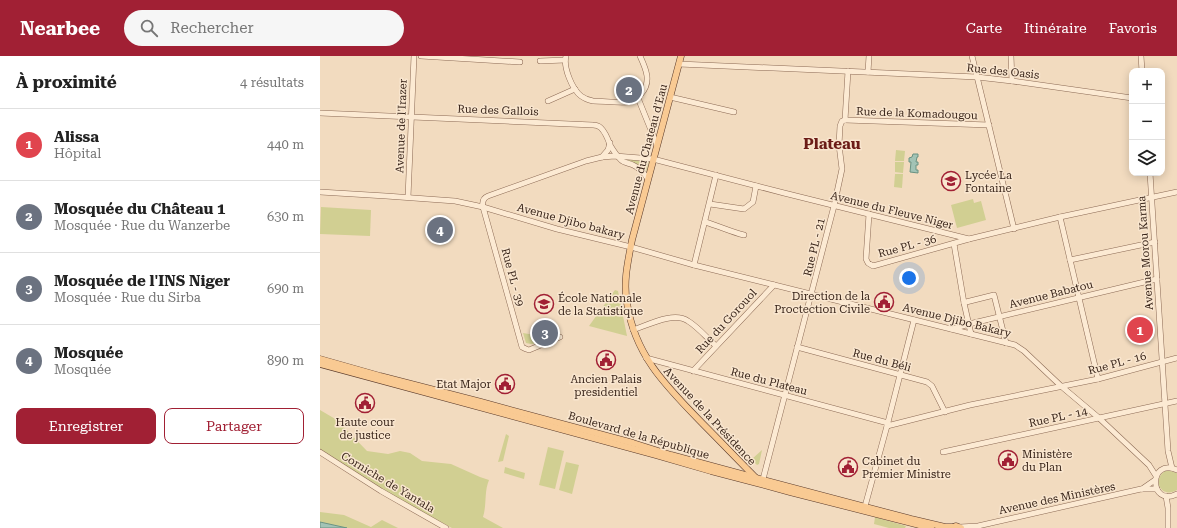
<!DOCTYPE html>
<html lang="fr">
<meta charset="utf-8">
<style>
body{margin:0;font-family:"Roboto Serif",serif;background:#f6f6f6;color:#222}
.controls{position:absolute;right:12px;top:12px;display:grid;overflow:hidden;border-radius:8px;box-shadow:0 2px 10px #0003}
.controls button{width:36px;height:36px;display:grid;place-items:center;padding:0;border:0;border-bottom:1px solid #e0e0e0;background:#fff;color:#222;font:20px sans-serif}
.you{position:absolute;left:589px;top:222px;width:14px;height:14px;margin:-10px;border:3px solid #fff;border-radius:50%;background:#1a73e8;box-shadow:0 0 0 6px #1a73e833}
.badge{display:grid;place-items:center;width:26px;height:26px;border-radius:50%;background:#a12034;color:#fff;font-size:13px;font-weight:700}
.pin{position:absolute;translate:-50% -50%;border:2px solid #fff;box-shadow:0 1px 4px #0006}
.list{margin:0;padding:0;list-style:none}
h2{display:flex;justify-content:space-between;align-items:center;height:52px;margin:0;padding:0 16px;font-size:17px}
h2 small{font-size:13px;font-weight:400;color:#767676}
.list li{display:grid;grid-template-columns:26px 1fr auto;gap:12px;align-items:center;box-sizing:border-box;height:72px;padding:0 16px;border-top:1px solid #e0e0e0}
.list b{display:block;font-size:15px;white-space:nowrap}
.list p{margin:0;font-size:13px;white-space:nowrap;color:#767676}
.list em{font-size:13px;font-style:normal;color:#767676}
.actions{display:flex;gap:8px;padding:12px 16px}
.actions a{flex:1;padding:9px 0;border:1px solid #a12034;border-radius:8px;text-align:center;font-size:14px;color:#a12034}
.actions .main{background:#a12034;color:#fff}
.icon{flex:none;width:22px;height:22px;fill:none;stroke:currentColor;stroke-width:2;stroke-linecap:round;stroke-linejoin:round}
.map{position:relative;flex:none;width:857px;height:472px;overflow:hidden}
header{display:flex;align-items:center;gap:24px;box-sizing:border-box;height:56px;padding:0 20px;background:#a12034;color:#fff}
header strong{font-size:19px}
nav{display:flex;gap:22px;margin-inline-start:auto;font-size:14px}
.search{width:280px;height:36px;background:#f6f6f6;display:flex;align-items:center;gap:10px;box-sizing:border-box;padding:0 14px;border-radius:22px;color:#767676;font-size:15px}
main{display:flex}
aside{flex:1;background:#fff}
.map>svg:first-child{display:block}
.green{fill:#d1cf92}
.water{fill:#a2c3b5;stroke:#699282}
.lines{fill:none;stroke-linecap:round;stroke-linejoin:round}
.minor-casing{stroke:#8c6a55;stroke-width:6}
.major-casing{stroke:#59392a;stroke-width:7}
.minor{stroke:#fcead3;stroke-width:5}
.major{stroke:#f9ca93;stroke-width:6}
.labels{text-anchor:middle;stroke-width:3;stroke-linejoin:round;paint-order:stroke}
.street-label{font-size:11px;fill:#3a261b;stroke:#f9e6cf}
.poi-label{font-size:11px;fill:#3a261b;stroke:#f9e6cf;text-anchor:start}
.district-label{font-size:15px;font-weight:bold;fill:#6b1c17;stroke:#f9e6cf}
</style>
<header>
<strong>Nearbee</strong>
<div class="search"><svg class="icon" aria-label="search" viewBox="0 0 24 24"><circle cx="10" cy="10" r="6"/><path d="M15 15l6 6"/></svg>Rechercher</div>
<nav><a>Carte</a><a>Itinéraire</a><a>Favoris</a></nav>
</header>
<main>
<aside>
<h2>À proximité<small>4 résultats</small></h2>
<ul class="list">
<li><span class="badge" style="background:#e0444e">1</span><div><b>Alissa</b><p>Hôpital</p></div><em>440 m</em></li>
<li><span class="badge" style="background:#6b7280">2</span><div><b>Mosquée du Château 1</b><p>Mosquée · Rue du Wanzerbe</p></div><em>630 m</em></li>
<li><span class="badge" style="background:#6b7280">3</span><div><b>Mosquée de l'INS Niger</b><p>Mosquée · Rue du Sirba</p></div><em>690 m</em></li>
<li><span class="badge" style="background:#6b7280">4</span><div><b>Mosquée</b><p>Mosquée</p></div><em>890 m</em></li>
</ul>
<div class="actions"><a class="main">Enregistrer</a><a>Partager</a></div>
</aside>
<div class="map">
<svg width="857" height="472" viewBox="0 0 857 472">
<rect width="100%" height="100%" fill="#f2dbbf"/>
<g class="green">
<path d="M576,94L585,95L584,105H575Z"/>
<path d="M303,102L329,106L326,116L303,104Z"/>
<path d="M575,106H584L583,117L575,116Z"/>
<path d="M575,118H583L582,132L574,131Z"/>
<path d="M653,143L654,147L661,145L666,164L637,172L631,149Z"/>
<path d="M1,151L51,154L50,180L0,178Z"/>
<path d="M295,234L298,235L307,280L269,270Z"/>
<path d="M203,277L220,280V282L225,286L211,288L206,287Z"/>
<path d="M0,354L17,364L47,395L68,398L80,395L90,397L102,405L131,408L160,421L169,424C164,436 167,448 163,461L183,472H132L100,455L58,431L0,394Z"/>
<path d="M186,378L189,380L183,405L178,406Z"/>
<path d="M228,391L244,395L235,433L219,429Z"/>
<path d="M442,394L439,408L437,409L432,404V403Z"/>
<path d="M246,406L259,409L252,438L239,434Z"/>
<path d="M185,411L205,417L204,423L184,417Z"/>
<path d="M845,415H850L857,417V434C842,443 831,425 845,415Z"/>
<path d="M0,456L24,459L51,471L62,464L78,472H27L0,466Z"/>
<path d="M555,461L586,470L585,472H569L554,468Z"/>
</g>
<g class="water">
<path d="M593,98H598V101H597L596,106H598V109H596V114H598V117L590,116L591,106H589V102L592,101Z"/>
<path d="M0,466L27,472H0Z"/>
</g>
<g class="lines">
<g class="minor-casing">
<g id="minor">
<path d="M101,0L200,6"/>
<path d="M246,0C243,11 252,33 261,40C265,43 268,44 273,45C284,45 296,47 308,46C313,45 318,43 321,38C332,26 326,13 320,0"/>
<path d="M652,0L694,173"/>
<path d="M691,0L692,25"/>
<path d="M821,0L822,15"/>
<path d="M220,5L245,4"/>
<path d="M359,8L657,21L692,25L812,42"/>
<path d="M548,16L549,0"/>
<path d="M350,41L414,56"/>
<path d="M318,42L337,89"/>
<path d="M228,45L255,33"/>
<path d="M0,57L273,69C276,69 279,70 281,72C286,77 288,83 290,89C293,94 297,100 301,104C304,107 309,107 313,109C320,112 324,117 328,123"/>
<path d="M525,64L669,69"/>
<path d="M525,64L528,15"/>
<path d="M282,101L288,94L290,87"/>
<path d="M830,117L848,395L852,412"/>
<path d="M0,136L66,140L135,145L163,151L237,173L311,191L374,209L695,289L704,295L741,330L779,362L829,409L836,420"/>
<path d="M88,141L94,0"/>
<path d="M390,148L424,153L433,146L436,130"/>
<path d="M549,158L546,203L548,207L553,210L649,183L740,161L857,136"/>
<path d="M740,161L778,323"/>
<path d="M385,166C399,170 411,176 424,179"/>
<path d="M634,188L644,247"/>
<path d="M750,204L835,186"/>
<path d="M374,209L396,119"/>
<path d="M632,273L649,268L837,223"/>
<path d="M313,274C328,269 354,255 368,265C378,271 387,282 396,290"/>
<path d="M651,278L644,247L646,246L674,239L686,287"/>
<path d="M240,281L209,294L206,293L202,291L163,151C162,146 163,142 168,140L266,105L282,101L295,100L333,103L464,137L649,183"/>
<path d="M477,291L607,326L612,330L625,356"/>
<path d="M326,302L568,367"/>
<path d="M373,315L454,229"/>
<path d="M567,370L650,349L778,323L857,302"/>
<path d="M0,396L61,435L126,472"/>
<path d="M623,396L857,345"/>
<path d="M857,414C828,401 829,452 857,438"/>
<path d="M442,427L514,150L522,113L519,89L520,70L522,65L525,64"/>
<path d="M822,433L835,424"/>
<path d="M846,440L848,452V472"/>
<path d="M544,454L567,370L594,264"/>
<path d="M640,471L658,470L821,433H837"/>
</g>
</g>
<g class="major-casing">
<g id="major">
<path d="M361,0L312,184C308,205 303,226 307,247C315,301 348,332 384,369C401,386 418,404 435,421"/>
<path d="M0,303L60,320L161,346L313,387L351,399L425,419L591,463L625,471H633"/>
<path d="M0,308L336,399L391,415L437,427L470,436L611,472"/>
<path d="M632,472L636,470L641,472"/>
</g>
</g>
<use href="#minor" class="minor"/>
<use href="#major" class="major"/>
</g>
<defs>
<g id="school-ring" transform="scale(1)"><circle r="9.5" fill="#f9e6cf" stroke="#a12034" stroke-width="1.5"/><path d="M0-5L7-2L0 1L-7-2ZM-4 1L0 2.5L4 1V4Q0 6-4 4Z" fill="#a12034"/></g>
<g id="civic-ring" transform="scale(1)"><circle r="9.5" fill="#f9e6cf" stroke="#a12034" stroke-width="1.5"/><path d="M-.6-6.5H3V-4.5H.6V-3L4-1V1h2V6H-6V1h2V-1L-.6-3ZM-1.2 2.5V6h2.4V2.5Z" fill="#a12034"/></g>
<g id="university-ring" transform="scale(1)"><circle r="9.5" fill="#f9e6cf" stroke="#a12034" stroke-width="1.5"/><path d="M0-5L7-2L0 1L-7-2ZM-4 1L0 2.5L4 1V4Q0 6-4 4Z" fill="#a12034"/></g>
</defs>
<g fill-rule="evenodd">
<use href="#school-ring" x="631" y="125"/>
<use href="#civic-ring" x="564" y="246"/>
<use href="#university-ring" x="224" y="248"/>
<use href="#civic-ring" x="286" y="304"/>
<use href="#civic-ring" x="185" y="328"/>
<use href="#civic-ring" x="45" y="347"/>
<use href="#civic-ring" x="688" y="404"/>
<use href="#civic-ring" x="528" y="411"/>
</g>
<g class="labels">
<g class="street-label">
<text transform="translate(683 15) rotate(6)" y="4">Rue des Oasis</text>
<text transform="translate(178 54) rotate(2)" y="4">Rue des Gallois</text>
<text transform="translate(597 57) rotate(2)" y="4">Rue de la Komadougou</text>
<text transform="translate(81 70) rotate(-88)" y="4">Avenue de l'Irazer</text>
<text transform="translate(326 93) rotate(-75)" y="4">Avenue du Chateau d'Eau</text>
<text transform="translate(572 154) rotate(14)" y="4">Avenue du Fleuve Niger</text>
<text transform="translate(251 165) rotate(15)" y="4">Avenue Djibo bakary</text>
<text transform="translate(587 190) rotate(-15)" y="4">Rue PL - 36</text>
<text transform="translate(494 191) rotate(-76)" y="4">Rue PL - 21</text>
<text transform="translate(825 197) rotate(-94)" y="4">Avenue Morou Karma</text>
<text transform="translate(193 221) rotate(75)" y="4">Rue PL - 39</text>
<text transform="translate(731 238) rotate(-14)" y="4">Avenue Babatou</text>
<text transform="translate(637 264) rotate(14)" y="4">Avenue Djibo Bakary</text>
<text transform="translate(406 265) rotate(-47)" y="4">Rue du Gorouol</text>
<text transform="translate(562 304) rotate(15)" y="4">Rue du Béli</text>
<text transform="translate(797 307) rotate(-15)" y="4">Rue PL - 16</text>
<text transform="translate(449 325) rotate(15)" y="4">Rue du Plateau</text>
<text transform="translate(390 360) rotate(47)" y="4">Avenue de la Présidence</text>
<text transform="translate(738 361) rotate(-12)" y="4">Rue PL - 14</text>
<text transform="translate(319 379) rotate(16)" y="4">Boulevard de la République</text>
<text transform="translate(68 426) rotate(31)" y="4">Corniche de Yantala</text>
<text transform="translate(737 442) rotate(-12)" y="4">Avenue des Ministères</text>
</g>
<g class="poi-label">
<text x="645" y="123">Lycée La<tspan x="645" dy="13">Fontaine</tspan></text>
<text x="550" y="244" text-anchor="end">Direction de la<tspan x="550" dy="13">Proctection Civile</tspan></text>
<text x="238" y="246">École Nationale<tspan x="238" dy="13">de la Statistique</tspan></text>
<text x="286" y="327" text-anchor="middle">Ancien Palais<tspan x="286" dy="13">presidentiel</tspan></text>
<text x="171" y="332" text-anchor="end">Etat Major</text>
<text x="45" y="370" text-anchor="middle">Haute cour<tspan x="45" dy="13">de justice</tspan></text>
<text x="702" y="402">Ministère<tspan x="702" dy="13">du Plan</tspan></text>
<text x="542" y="409">Cabinet du<tspan x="542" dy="13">Premier Ministre</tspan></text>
</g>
<g class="district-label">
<text x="512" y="93">Plateau</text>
</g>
</g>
</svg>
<div class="controls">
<button>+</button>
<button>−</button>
<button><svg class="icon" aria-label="layers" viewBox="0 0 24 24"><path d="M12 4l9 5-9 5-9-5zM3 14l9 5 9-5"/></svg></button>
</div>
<div class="you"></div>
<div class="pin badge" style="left:820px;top:274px;background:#e0444e">1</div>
<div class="pin badge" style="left:309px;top:34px;background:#6b7280">2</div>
<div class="pin badge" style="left:225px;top:277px;background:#6b7280">3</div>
<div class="pin badge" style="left:120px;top:174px;background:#6b7280">4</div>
</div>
</main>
